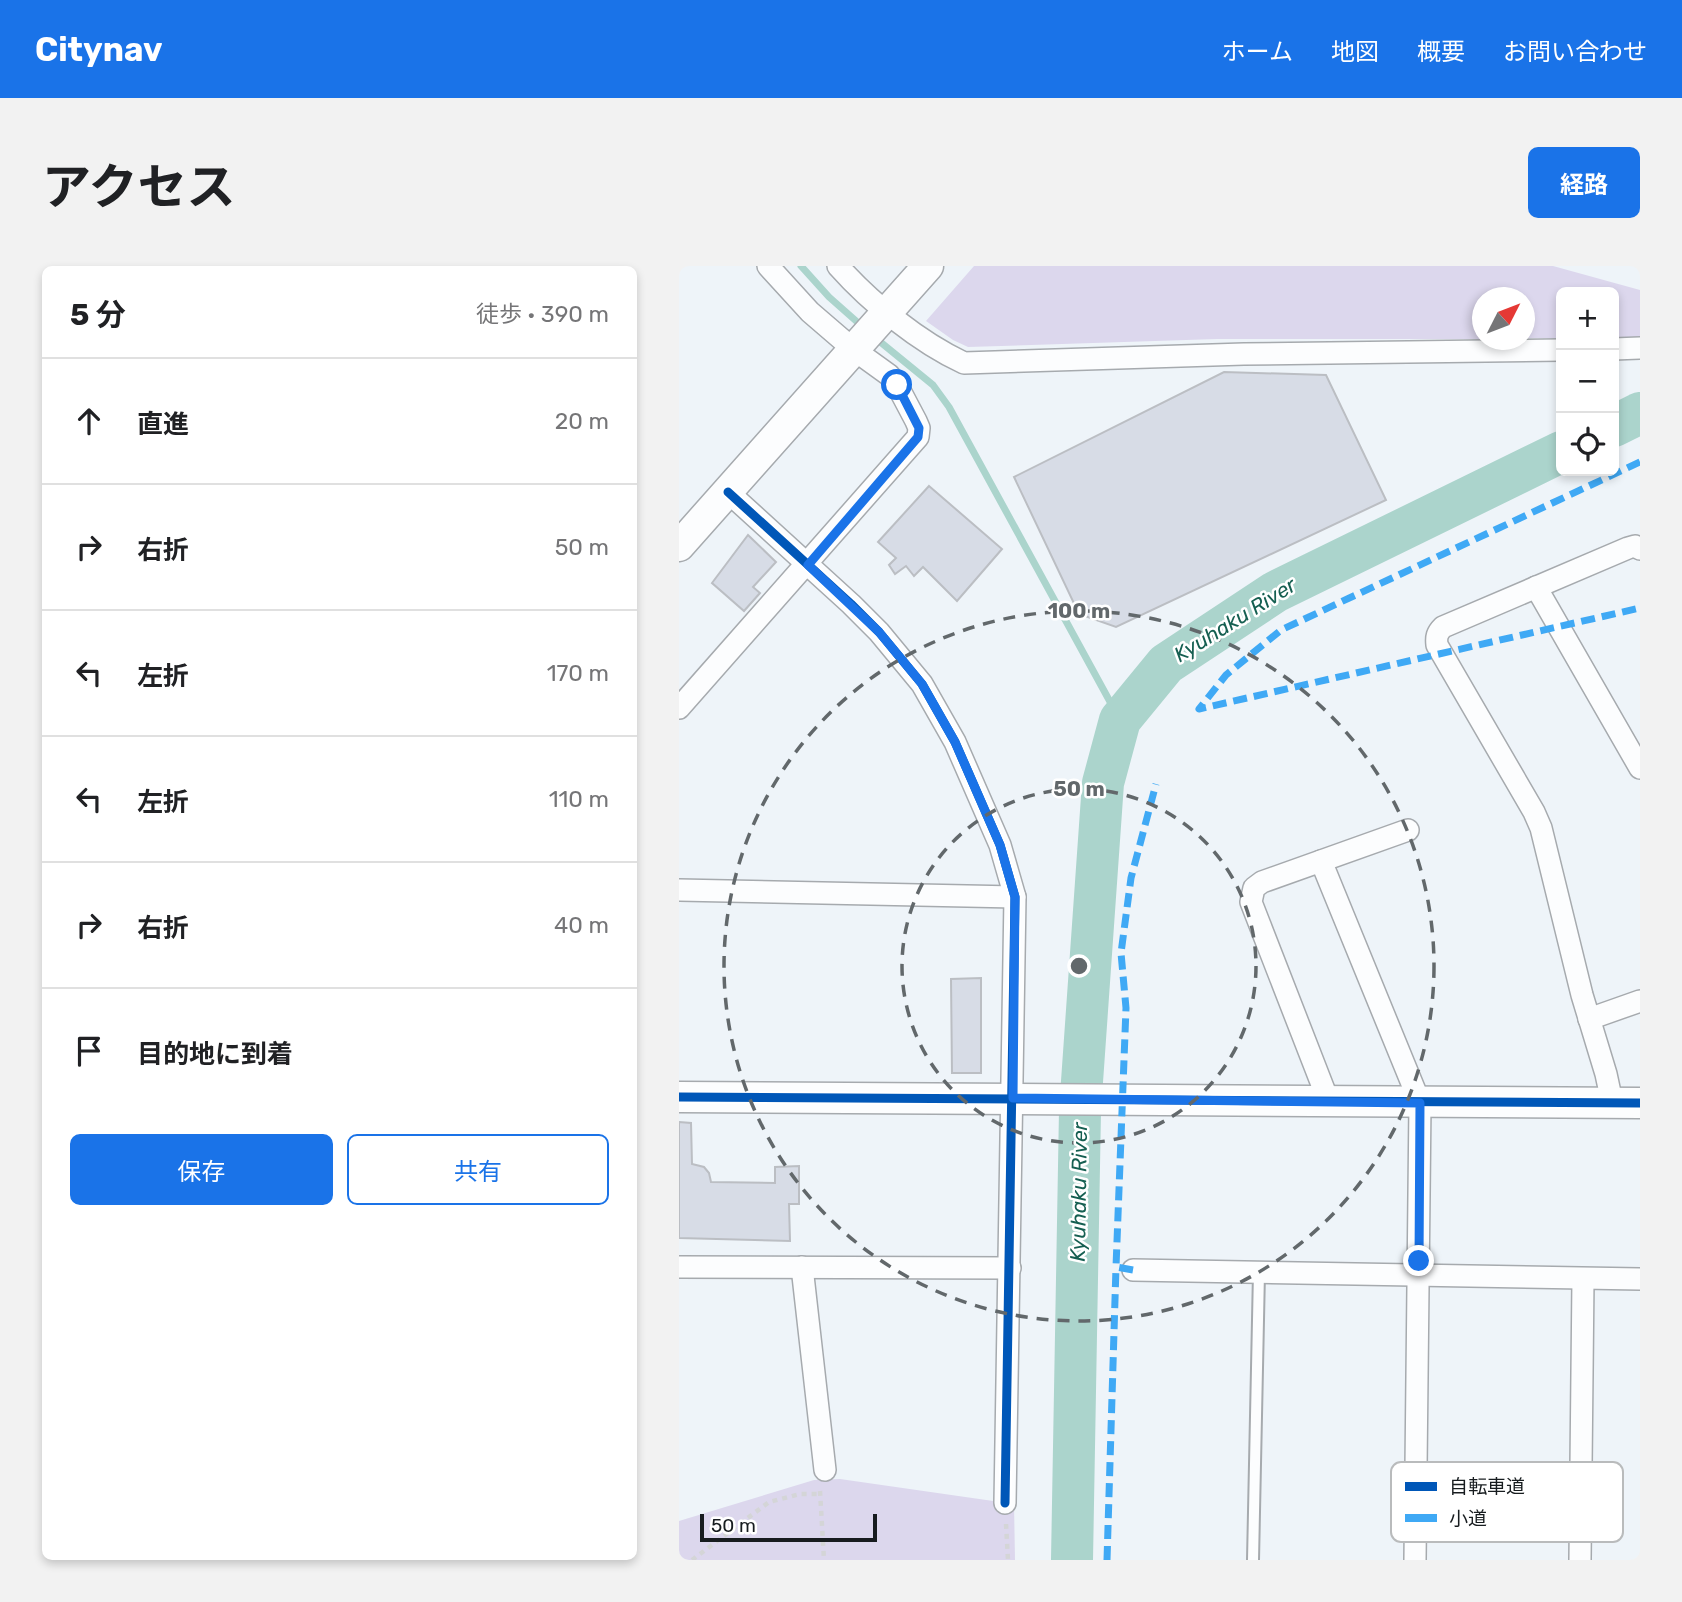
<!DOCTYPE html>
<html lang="ja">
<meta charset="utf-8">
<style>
body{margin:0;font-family:Rubik,"Noto Sans JP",sans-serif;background:#f2f2f2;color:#202124}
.controls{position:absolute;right:21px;top:21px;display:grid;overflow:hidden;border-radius:10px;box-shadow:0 4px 10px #0003}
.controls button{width:63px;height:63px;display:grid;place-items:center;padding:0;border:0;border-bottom:2px solid #e0e0e0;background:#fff;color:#202124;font:35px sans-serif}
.compass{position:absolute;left:793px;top:21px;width:63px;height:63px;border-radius:50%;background:#fff;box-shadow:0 4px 10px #0003;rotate:48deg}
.scale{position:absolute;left:21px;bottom:18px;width:177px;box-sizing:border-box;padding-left:7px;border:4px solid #171c1f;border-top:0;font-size:19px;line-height:24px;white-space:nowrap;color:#171c1f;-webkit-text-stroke:5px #fff;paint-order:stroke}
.stop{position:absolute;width:21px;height:21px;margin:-16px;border:5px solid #1a73e8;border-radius:50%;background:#fff}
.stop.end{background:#1a73e8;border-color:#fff;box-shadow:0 2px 7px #0008}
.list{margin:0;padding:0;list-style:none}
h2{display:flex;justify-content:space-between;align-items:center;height:91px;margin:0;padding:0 28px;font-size:30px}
h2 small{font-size:23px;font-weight:400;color:#757577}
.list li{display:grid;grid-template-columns:46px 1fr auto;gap:21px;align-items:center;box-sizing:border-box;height:126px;padding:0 28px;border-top:2px solid #e0e0e0}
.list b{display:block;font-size:26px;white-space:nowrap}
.list em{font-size:23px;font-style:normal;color:#757577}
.actions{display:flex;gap:14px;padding:21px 28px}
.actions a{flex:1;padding:16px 0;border:2px solid #1a73e8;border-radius:10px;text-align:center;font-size:24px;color:#1a73e8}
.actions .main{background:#1a73e8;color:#fff}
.icon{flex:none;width:38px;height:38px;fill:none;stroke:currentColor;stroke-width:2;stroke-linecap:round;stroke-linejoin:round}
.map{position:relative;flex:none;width:961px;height:1294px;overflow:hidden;border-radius:10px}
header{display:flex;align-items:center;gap:42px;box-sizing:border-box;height:98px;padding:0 35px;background:#1a73e8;color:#fff}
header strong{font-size:33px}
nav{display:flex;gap:38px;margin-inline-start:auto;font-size:24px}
.intro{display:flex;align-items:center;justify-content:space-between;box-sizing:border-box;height:168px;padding:0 42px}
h1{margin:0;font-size:49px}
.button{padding:18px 32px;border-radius:10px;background:#1a73e8;color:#fff;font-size:24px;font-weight:700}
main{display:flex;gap:42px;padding:0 42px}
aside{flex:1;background:#fff;border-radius:10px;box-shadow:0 4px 10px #0003}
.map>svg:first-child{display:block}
.green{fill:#dcd7ed}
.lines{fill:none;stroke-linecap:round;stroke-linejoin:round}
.stream{stroke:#abd4cc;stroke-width:7}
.river{stroke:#abd4cc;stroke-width:42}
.building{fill:#d7dce6;stroke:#bbbec3;stroke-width:2}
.lane-casing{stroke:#a6aaae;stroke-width:14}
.street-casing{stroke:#a6aaae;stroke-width:24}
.secondary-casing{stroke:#a6aaae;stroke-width:33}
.path{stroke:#d4d5d7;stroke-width:4.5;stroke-dasharray:5 5;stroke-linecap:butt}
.lane{stroke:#fcfdfe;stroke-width:10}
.street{stroke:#fcfdfe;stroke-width:21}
.secondary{stroke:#fcfdfe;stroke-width:30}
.quiet{stroke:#3fa9f5;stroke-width:7;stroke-dasharray:14 7;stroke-linecap:butt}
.cycleway-casing{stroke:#fff;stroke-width:13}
.cycleway{stroke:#0057b8;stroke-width:9}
.route{stroke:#1a73e8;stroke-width:9}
.ring{fill:none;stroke:#62686b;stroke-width:3.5;stroke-dasharray:12 9}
.labels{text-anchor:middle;stroke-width:5;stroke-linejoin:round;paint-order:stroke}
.water-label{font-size:21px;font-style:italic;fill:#155f51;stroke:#fff}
.key{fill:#fff;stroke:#b9bbbc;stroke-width:2}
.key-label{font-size:19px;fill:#171c1f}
.centre{fill:#62686b;stroke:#fff;stroke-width:3.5}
.ring-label{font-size:21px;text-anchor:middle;font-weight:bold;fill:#62686b;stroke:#fff;stroke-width:5;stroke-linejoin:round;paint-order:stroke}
</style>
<header>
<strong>Citynav</strong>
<nav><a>ホーム</a><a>地図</a><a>概要</a><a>お問い合わせ</a></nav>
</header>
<div class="intro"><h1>アクセス</h1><a class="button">経路</a></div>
<main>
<aside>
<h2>5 分<small>徒歩 · 390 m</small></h2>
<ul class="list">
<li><svg class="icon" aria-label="ahead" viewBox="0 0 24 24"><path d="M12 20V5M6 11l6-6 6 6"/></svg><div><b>直進</b></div><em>20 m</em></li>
<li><svg class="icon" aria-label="right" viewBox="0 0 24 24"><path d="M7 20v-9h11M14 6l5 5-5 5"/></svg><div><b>右折</b></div><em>50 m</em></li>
<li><svg class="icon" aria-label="left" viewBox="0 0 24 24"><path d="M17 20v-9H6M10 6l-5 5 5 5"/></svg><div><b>左折</b></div><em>170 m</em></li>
<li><svg class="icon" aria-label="left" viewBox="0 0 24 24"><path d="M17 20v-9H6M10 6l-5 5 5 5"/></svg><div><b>左折</b></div><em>110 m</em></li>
<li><svg class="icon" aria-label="right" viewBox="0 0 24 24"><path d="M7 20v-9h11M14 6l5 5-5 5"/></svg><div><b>右折</b></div><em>40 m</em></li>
<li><svg class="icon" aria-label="arrive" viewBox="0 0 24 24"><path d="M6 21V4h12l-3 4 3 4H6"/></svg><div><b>目的地に到着</b></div></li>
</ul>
<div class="actions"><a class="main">保存</a><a>共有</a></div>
</aside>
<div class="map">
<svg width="961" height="1294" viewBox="0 0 961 1294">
<rect width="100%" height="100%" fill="#eef4f9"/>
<g class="green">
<path d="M295,0H874L961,24V72H935V26H882V72H846V32H804L803,73H538L289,81L274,74L247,55Z"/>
<path d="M161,1213L335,1238L336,1294H0V1255L135,1214Z"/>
</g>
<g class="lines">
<g class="stream">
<path d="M122,0L150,31L185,62"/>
<path d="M194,70L254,119L270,141L441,454"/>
</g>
<g class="river">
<path d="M935,160L961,147"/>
<path d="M393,1294L401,844L424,517L441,454L487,398L596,326L882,186"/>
</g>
</g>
<g class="building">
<path d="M545,106L647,109L707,234L437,361L400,348L335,211Z"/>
<path d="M250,220L323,283L278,335L244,301L235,310L227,300L216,308L210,299L217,292L199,276Z"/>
<path d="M69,269L97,296L74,321L81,327L65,345L33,317Z"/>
<path d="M302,712V807H273L272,713Z"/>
<path d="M0,856L12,857L13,898L25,901L30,907L32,916L96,917V901L120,900V938H110L111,975L0,972Z"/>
</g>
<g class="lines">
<g class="lane-casing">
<path id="lane" d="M574,1294L580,1006"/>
</g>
<g class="street-casing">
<g id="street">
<path d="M159,0C192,37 240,76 285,97L565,88L882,84"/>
<path d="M935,83L961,82"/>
<path d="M49,226L172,338L200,366L243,418L276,476L321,579L336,631L326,1237"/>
<path d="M857,321L961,502"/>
<path d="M0,442L239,171L240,162L237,155L218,119L210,109L174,83L131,46L89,0"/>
<path d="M642,595L741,837L736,1294"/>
<path d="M0,624L336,631"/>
<path d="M910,753L961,735"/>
<path d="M649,834L572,636L575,622L583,616L729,564"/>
<path d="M933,836L927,808L903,729L862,562L855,546L758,379C757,371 758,367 764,361L949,282L956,280L961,283"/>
<path d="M0,1001L331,1002"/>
<path d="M123,1001L146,1204"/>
<path d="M454,1004L961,1013"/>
<path d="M901,1294L904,1013"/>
</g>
</g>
<g class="secondary-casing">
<g id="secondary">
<path d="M0,280L249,0"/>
<path d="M0,831L961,837"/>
</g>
</g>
<g class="path">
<path d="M141,1225L145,1294"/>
<path d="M327,1258L329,1294"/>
<path d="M13,1294L90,1236L121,1228H141"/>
</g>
<use href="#lane" class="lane"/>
<use href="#street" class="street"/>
<use href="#secondary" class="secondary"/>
<g class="quiet">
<path d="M961,196L602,364L547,409L520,443L961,342"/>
<path d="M454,1004L437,1001L447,742L442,687L452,612L477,518"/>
<path d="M428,1294L437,1001"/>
</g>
<g class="cycleway-casing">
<g id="cycleway">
<path d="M49,226L172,338L200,366L243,418L276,476L321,579L336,631L326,1237"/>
<path d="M0,831L961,837"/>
</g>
</g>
<use href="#cycleway" class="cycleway"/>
</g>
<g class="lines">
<path class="route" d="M218,119L240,162L239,171L129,299L200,366L243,418L276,476L321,579L336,631L334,832L741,837L740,995"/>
</g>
<g class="ring">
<circle cx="400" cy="700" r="177"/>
<circle cx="400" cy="700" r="355"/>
</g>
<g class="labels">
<g class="water-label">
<text transform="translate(556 354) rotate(-32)" y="7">Kyuhaku River</text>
<text transform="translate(400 926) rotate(-89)" y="7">Kyuhaku River</text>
</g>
</g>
<rect x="712" y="1196" width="232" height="80" rx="10" class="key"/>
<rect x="726" y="1216" width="32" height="9" fill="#0057b8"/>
<rect x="726" y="1248" width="32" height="8" fill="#3fa9f5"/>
<g class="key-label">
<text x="770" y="1227">自転車道</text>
<text x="770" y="1259">小道</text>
</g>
<circle cx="400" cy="700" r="10" class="centre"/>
<g class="ring-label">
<text x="400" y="352">100 m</text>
<text x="400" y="530">50 m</text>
</g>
</svg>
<div class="controls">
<button>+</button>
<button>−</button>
<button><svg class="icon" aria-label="locate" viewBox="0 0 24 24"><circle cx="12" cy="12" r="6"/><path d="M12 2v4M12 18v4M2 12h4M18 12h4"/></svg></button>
</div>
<svg class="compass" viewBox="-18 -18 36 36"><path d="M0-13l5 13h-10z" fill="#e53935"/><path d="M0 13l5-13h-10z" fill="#757577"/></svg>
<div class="scale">50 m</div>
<div class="stop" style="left:218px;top:119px"></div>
<div class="stop end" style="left:740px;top:995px"></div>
</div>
</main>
